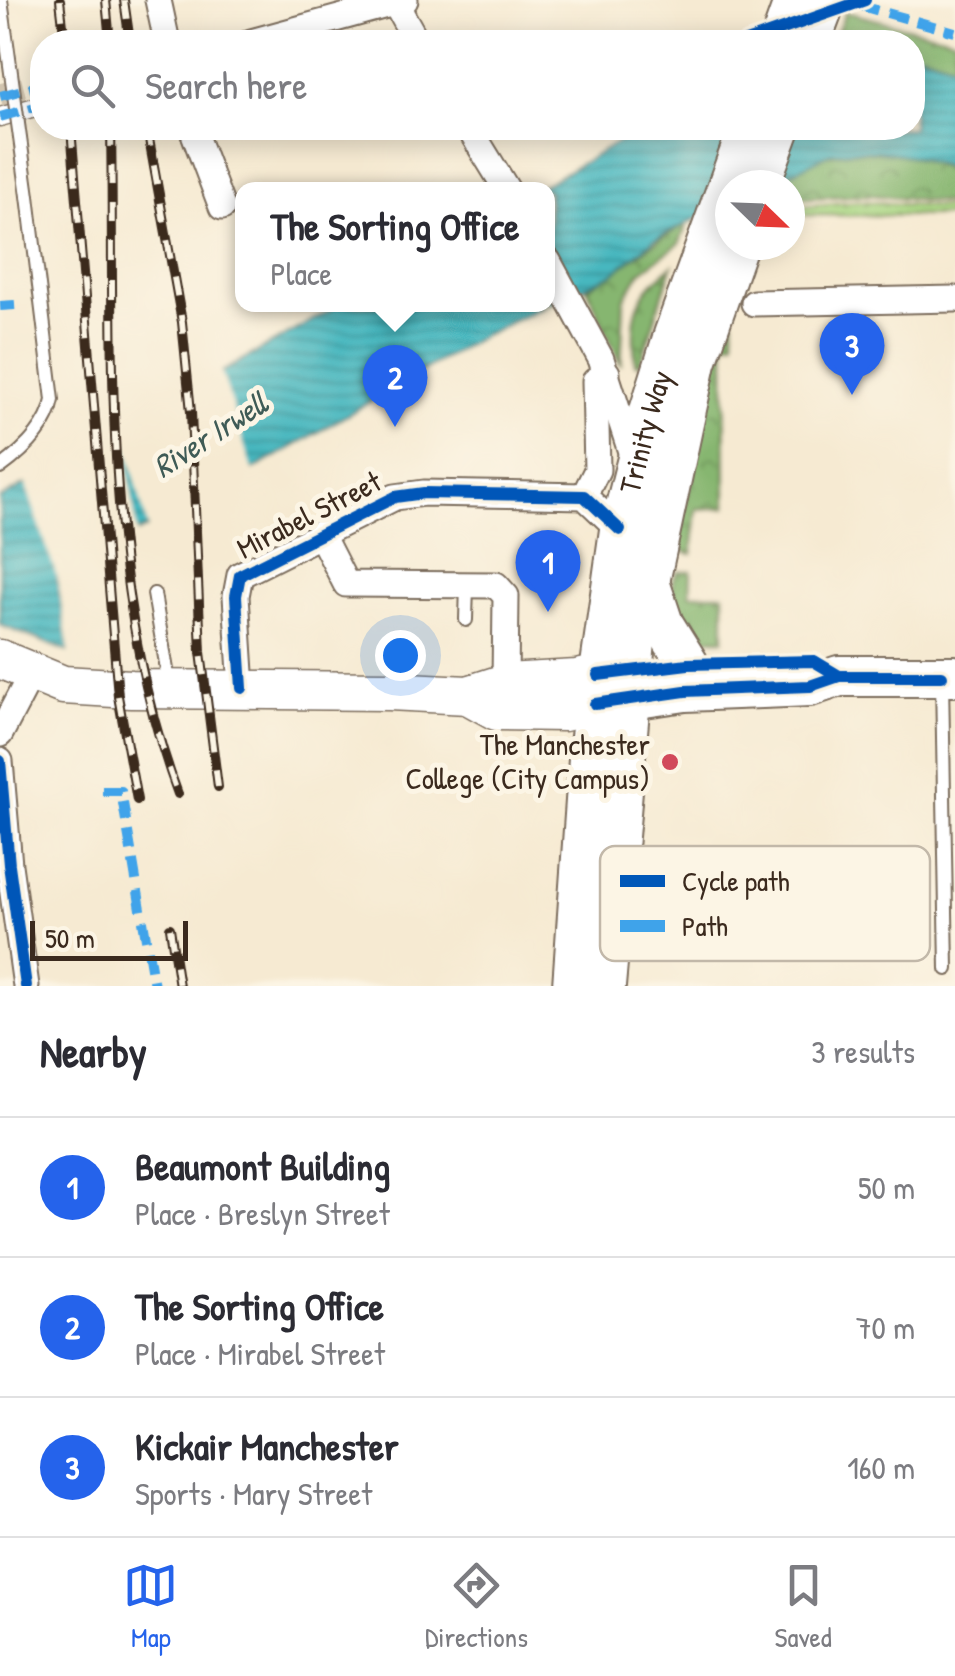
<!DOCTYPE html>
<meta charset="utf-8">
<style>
body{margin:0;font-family:"Patrick Hand",sans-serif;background:#f7f7f7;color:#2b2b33}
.compass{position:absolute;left:715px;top:170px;width:90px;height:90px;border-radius:50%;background:#fff;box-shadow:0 5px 25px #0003;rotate:113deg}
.scale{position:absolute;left:30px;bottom:25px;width:158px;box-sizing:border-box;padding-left:10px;border:5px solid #3b2a1e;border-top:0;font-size:28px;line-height:35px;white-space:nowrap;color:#3b2a1e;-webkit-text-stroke:8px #fcf5e5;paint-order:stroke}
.you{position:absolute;left:400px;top:655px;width:35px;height:35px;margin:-25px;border:8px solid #fff;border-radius:50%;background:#1a73e8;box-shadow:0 0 0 15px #1a73e833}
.badge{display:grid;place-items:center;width:65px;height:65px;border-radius:50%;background:#2563eb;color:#fff;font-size:32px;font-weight:700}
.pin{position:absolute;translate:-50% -82px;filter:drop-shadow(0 2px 5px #0008)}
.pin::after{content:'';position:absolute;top:52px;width:35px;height:30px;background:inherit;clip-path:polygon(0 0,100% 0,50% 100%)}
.popup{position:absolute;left:235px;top:182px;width:320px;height:130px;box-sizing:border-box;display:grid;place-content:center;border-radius:20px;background:#fff;filter:drop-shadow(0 2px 8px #0005);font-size:32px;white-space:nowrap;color:#7c7c81}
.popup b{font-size:38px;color:#2b2b33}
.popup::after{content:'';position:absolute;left:50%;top:100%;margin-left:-20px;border:20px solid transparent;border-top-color:#fff}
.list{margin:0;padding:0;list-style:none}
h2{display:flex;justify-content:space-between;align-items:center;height:130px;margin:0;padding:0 40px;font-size:42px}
h2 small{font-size:32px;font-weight:400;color:#7c7c81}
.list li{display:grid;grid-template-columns:65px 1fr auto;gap:30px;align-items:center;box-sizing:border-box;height:140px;padding:0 40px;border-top:2px solid #e1e1e2}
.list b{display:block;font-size:38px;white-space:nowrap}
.list p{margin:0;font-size:32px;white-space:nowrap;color:#7c7c81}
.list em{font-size:32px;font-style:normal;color:#7c7c81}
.icon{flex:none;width:55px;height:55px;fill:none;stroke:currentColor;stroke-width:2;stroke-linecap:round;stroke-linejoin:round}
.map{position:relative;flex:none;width:955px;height:986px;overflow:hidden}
.search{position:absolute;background:#fff;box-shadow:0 5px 25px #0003;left:30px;right:30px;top:30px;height:110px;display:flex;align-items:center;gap:25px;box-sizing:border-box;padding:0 35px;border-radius:40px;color:#7c7c81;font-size:38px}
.sheet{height:550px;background:#fff}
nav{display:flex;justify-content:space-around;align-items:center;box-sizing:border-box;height:140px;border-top:2px solid #e1e1e2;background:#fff;font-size:28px;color:#7c7c81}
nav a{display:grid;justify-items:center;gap:5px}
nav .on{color:#2563eb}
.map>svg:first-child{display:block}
.grass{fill:url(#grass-dots);stroke:#728050;stroke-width:2.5}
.forest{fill:url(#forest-crowns);stroke:#607047;stroke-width:2.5}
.water{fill:url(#water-rules);stroke:#41706e;stroke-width:2.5}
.pier{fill:#f6ead2}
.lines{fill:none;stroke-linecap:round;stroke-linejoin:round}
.minor-tunnel{stroke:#d1c4ae;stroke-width:25;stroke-dasharray:25 12;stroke-linecap:butt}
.service-casing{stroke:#7c6d5d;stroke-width:16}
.pedestrian-casing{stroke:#7c6d5d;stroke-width:21}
.minor-casing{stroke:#7c6d5d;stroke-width:29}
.primary-casing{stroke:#7c6d5d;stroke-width:41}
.trunk-casing{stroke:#7c6d5d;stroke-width:44}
.service{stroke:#fff;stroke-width:12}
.pedestrian{stroke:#fff;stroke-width:18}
.minor{stroke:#fff;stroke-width:25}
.primary{stroke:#fff;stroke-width:38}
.trunk{stroke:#fff;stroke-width:40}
.rail-casing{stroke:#3b2a1e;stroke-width:10}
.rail{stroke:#fcf5e5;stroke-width:6;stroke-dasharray:19;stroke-linecap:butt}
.service-bridge-casing{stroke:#7c6d5d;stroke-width:16;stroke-linecap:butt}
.service-bridge{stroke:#fff;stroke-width:12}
.quiet{stroke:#3fa3ea;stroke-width:10;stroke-dasharray:20 10;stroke-linecap:butt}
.cycleway-casing{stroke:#fcf5e5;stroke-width:19}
.cycleway{stroke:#0057b8;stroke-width:12}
.poi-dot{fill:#d1495b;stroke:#fcf5e5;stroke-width:4}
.labels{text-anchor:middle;stroke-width:10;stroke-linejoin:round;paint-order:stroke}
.street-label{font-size:30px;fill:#3b2a1e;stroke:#fcf5e5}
.poi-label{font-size:30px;fill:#3b2a1e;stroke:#fcf5e5;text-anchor:end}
.water-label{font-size:32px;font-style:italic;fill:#3f5b56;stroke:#fcf5e5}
.key{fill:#fcf5e5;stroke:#c2b8a9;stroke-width:2.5}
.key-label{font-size:28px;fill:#3b2a1e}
</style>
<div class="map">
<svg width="955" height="986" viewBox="0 0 955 986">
<defs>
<pattern id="grass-dots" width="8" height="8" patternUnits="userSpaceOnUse" patternTransform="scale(2.5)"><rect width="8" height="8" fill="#a8d582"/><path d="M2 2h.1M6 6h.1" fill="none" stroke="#92b770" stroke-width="1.8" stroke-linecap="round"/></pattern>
<pattern id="forest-crowns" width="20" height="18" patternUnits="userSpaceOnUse" patternTransform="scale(2.5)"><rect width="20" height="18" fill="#86b670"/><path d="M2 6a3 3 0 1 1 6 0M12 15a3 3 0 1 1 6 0" fill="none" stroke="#6f945b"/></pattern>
<pattern id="water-rules" width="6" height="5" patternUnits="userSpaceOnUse" patternTransform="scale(2.5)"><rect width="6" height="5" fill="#47b7bf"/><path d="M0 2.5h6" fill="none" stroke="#3c959b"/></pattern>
</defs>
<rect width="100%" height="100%" fill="#fcf5e5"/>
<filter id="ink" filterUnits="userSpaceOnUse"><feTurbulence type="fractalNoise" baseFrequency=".01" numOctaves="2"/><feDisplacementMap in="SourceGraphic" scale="20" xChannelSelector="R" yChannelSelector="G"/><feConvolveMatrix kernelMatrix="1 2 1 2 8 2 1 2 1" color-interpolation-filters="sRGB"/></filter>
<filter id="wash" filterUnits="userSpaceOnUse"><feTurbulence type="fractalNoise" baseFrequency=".0048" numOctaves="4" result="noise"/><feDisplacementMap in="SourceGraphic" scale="40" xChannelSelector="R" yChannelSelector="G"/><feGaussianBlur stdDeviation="2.25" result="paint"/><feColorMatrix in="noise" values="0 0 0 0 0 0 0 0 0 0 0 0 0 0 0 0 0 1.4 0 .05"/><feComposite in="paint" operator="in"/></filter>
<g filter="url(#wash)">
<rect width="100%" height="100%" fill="#f6ead2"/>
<path class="grass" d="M859,201L955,208V216L790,215V212L804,206Z"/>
<g class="forest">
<path d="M845,12L955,39V64L913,51L912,42L835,38Z"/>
<path d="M862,149L893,151L955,170V204L870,195L790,199V185H779C789,158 837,152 862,149Z"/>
<path d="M687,224L679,244L640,272L624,299L621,365L587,288C622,269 650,242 687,224Z"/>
<path d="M672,266L641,362L639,365L635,363C632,315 632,297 672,266Z"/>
<path d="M734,321V341L725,342L726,507L697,509L692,554L681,550L678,541L717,354L731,322Z"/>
<path d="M678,571H691L690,594H724V639C716,639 707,639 699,636C679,626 664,590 678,571Z"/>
</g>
<g class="water">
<path d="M913,51L955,64V170C912,154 876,147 831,153L654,240L613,274L548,304V190L536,189L643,128H912Z"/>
<path d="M339,305H546L480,337L253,470L57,577L70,652L0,625V499Z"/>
</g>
<path class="pier" d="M220,367L254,476L149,533L125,439L138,539L63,580L75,652L70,657L57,577L24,479Z"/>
</g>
<g filter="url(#ink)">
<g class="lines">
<path class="minor-tunnel" d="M0,96L42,85"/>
<g class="service-casing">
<g id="service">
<path d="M0,468C22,452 48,428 53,400L28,196"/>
<path d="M154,594L170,687"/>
<path d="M466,620L467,584"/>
<path d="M942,679L947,969"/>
</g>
</g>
<g class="pedestrian-casing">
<path id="pedestrian" d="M0,117L42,105"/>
</g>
<g class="minor-casing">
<g id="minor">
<path d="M158,0L167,42"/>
<path d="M395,3L417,42"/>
<path d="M251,42L405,0"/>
<path d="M192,128L222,207"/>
<path d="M469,128L507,190"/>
<path d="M548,261L601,359L634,461"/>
<path d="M754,303L955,299"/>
<path d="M584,496L597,470L595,381L607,373"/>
<path d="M320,533L346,584L496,585L506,596L505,683"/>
<path d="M242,688L236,596L240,575L395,497L424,493L584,496L620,530"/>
<path d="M0,734L32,673"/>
<path d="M0,761L9,865L26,986"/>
</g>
</g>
<g class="primary-casing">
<g id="primary">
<path d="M0,659L63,685L131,689L389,691L468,695L505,683L577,679L598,675"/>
<path d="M468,695L497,711L564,712L595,704"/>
</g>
</g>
<g class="trunk-casing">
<g id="trunk">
<path d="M780,42L795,0"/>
<path d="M810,42L826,0"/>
<path d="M759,185L780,128"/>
<path d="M649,582L663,624L688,664"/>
<path d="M603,703L685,691L810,686L839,676H955"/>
<path id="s1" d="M573,986L590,744L620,530L650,411L674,335L749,128"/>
<path d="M605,986L636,629L649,582L696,362L737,245"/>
</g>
</g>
<use href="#service" class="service"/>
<use href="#pedestrian" class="pedestrian"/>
<use href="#minor" class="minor"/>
<use href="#primary" class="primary"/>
<use href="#trunk" class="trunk"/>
<g class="rail-casing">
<g id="rail">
<path d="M60,0L65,42"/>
<path d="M106,0L110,42"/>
<path d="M124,0L130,42"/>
<path d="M71,128L118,696L137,800"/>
<path d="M111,128C115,349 99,582 178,794"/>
<path d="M147,128L182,322L191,412L201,652L218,787"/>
<path d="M170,928L179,986"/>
</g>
</g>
<use href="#rail" class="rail"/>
<g class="service-bridge-casing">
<path id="service-bridge" d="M1,0L28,196"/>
</g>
<use href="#service-bridge" class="service-bridge"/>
<g class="quiet">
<path d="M858,5L955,32"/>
<path d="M0,96L42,85"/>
<path d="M0,117L42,105"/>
<path d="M0,306L15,305"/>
<path d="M102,791H121L154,986"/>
</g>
<g class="cycleway-casing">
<g id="cycleway">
<path d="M746,42L865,0"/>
<path d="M598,675L688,664L814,661L839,676"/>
<path d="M242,688L236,596L240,575L395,497L424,493L584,496L620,530"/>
<path d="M595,704L685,691L810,686L839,676H942"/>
<path d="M0,761L9,865L26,986"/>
</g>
</g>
<use href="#cycleway" class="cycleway"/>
</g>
</g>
<circle class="poi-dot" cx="670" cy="762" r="10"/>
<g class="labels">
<g class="street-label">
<text dy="10" stroke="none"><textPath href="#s1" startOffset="560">Trinity Way</textPath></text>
<text transform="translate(309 515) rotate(-27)" y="10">Mirabel Street</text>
</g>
<g class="poi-label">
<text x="650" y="755">The Manchester<tspan x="650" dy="34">College (City Campus)</tspan></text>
</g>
<g class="water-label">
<text transform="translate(210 435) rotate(-33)" y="11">River Irwell</text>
</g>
</g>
<rect x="600" y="846" width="330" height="115" rx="15" class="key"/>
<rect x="620" y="875" width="45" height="12" fill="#0057b8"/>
<rect x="620" y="920" width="45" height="12" fill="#3fa3ea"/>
<g class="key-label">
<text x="682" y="891">Cycle path</text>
<text x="682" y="936">Path</text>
</g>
</svg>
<svg class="compass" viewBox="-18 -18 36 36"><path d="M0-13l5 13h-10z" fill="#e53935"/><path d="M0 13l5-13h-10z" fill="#7c7c81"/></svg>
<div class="scale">50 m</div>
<div class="you"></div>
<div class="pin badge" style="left:548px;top:612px">1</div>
<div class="pin badge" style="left:395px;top:427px">2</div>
<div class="popup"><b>The Sorting Office</b>Place</div>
<div class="pin badge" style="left:852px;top:395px">3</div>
<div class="search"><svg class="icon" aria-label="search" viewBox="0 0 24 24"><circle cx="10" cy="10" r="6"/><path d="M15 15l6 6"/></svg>Search here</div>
</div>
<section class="sheet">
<h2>Nearby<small>3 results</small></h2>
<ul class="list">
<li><span class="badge">1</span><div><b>Beaumont Building</b><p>Place · Breslyn Street</p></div><em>50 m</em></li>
<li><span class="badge">2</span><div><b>The Sorting Office</b><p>Place · Mirabel Street</p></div><em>70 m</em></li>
<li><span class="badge">3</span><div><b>Kickair Manchester</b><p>Sports · Mary Street</p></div><em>160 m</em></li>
</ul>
</section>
<nav>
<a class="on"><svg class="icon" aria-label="map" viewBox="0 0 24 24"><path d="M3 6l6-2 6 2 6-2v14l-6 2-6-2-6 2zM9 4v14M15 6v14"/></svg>Map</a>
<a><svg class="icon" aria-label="directions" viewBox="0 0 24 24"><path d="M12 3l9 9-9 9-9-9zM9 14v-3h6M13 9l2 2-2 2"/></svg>Directions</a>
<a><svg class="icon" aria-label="saved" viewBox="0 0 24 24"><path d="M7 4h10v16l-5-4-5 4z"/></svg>Saved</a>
</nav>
